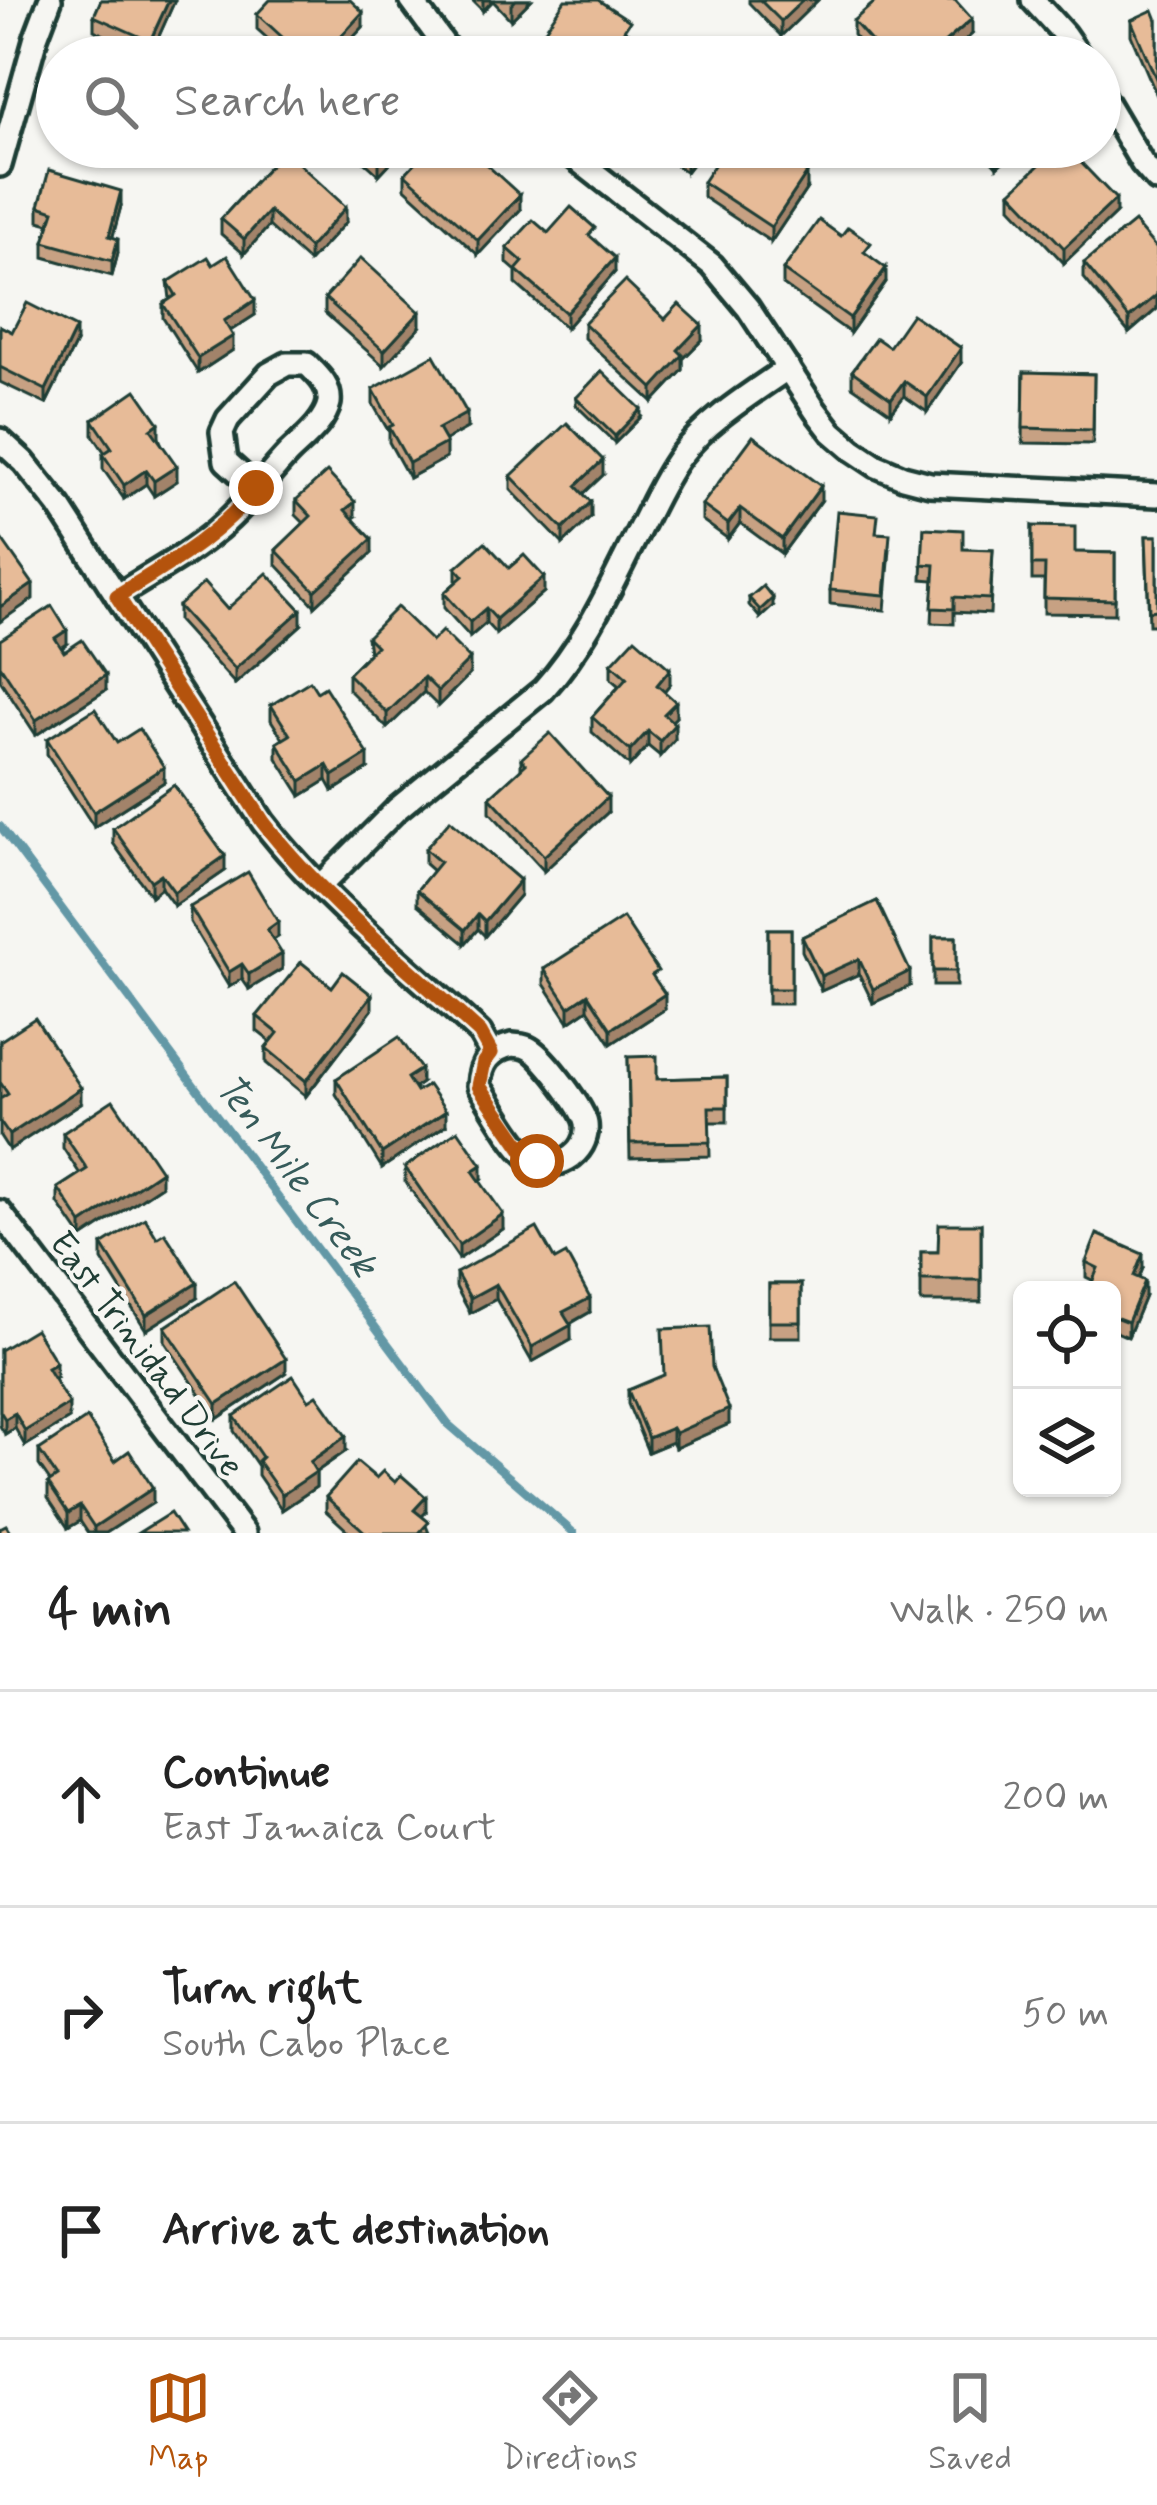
<!DOCTYPE html>
<meta charset="utf-8">
<style>
body{margin:0;font-family:Mynerve,sans-serif;background:#f2f2f2;color:#222}
.controls{position:absolute;right:36px;bottom:36px;display:grid;overflow:hidden;border-radius:18px;box-shadow:0 3px 9px #0004}
.controls button{width:108px;height:108px;display:grid;place-items:center;padding:0;border:0;border-bottom:3px solid #e0e0e0;background:#fff;color:#222;font:60px sans-serif}
.stop{position:absolute;width:36px;height:36px;margin:-27px;border:9px solid #b45309;border-radius:50%;background:#fff}
.stop.end{background:#b45309;border-color:#fff;box-shadow:0 3px 12px #0008}
.list{margin:0;padding:0;list-style:none}
h2{display:flex;justify-content:space-between;align-items:center;height:156px;margin:0;padding:0 48px;font-size:51px}
h2 small{font-size:39px;font-weight:400;color:#767676}
.list li{display:grid;grid-template-columns:78px 1fr auto;gap:36px;align-items:center;box-sizing:border-box;height:216px;padding:0 48px;border-top:3px solid #e0e0e0}
.list b{display:block;font-size:45px;white-space:nowrap}
.list p{margin:0;font-size:39px;white-space:nowrap;color:#767676}
.list em{font-size:39px;font-style:normal;color:#767676}
.icon{flex:none;width:66px;height:66px;fill:none;stroke:currentColor;stroke-width:2;stroke-linecap:round;stroke-linejoin:round}
.map{position:relative;flex:none;width:1157px;height:1533px;overflow:hidden}
.search{position:absolute;background:#fff;box-shadow:0 3px 9px #0004;left:36px;right:36px;top:36px;height:132px;display:flex;align-items:center;gap:30px;box-sizing:border-box;padding:0 42px;border-radius:66px;color:#767676;font-size:45px}
.sheet{height:804px;background:#fff}
nav{display:flex;justify-content:space-around;align-items:center;box-sizing:border-box;height:168px;border-top:3px solid #e0e0e0;background:#fff;font-size:33px;color:#767676}
nav a{display:grid;justify-items:center;gap:6px}
nav .on{color:#b45309}
.map>svg:first-child{display:block}
.lines{fill:none;stroke-linecap:round;stroke-linejoin:round}
.stream{stroke:#6398a6;stroke-width:8}
.street-casing{stroke:#1f3d34;stroke-width:30}
.street{stroke:#f6f6f2;stroke-width:21}
.wall{fill:#c7a183;stroke:#1f3d34;stroke-width:3}
.shaded-wall{fill:#a2836a;stroke:#1f3d34;stroke-width:3}
.building{fill:#e7bb98;stroke:#1f3d34;stroke-width:3}
.route{stroke:#b45309;stroke-width:15}
.labels{text-anchor:middle;stroke-width:9;stroke-linejoin:round;paint-order:stroke}
.street-label{font-size:36px;fill:#1f3d34;stroke:#f6f6f2}
.water-label{font-size:39px;font-style:italic;fill:#365b5a;stroke:#f6f6f2}
</style>
<div class="map">
<svg width="1157" height="1533" viewBox="0 0 1157 1533">
<rect width="100%" height="100%" fill="#f6f6f2"/>
<filter id="ink" filterUnits="userSpaceOnUse"><feTurbulence type="fractalNoise" baseFrequency=".00833" numOctaves="2"/><feDisplacementMap in="SourceGraphic" scale="24" xChannelSelector="R" yChannelSelector="G"/><feConvolveMatrix kernelMatrix="1 2 1 2 8 2 1 2 1" color-interpolation-filters="sRGB"/></filter>
<g filter="url(#ink)">
<g class="lines">
<path class="stream" d="M0,826L448,1424L574,1533"/>
<g class="street-casing">
<g id="street">
<path d="M411,0L453,57"/>
<path d="M1033,0L1064,34L1080,57"/>
<path d="M1100,92L1142,163L1157,180"/>
<path d="M561,147L712,265L748,308L815,410L832,432L853,450L877,466L903,477L930,484L1157,495"/>
<path d="M0,165L36,37L50,0"/>
<path d="M0,440L24,462L59,506L263,822C324,901 406,965 480,1033L491,1053"/>
<path d="M117,596C151,574 188,555 218,529C245,507 265,478 288,454C302,440 325,423 329,403C331,386 318,375 307,364H287L269,374L228,419L222,432L226,461L256,488"/>
<path d="M320,886L397,809L543,690C586,643 611,586 639,530C652,505 663,479 680,456C709,419 749,395 788,368"/>
<path d="M512,1045C520,1046 524,1045 530,1049C544,1057 584,1109 586,1124C590,1154 552,1177 528,1156C510,1140 493,1106 479,1086C480,1063 490,1050 512,1045Z"/>
<path d="M0,1212L244,1533"/>
</g>
</g>
<use href="#street" class="street"/>
</g>
<g class="wall">
<path d="M101,0H175L150,56L94,30V16Z"/>
<path d="M472,0H531L511,20L493,1L483,11Z"/>
<path d="M749,0H818L781,36L749,3Z"/>
<path d="M257,14L363,27L335,57H288L257,29Z"/>
<path d="M1131,20H1157V96L1131,35Z"/>
<path d="M853,21L972,34L946,57H872L853,35Z"/>
<path d="M71,147H134L130,162Z"/>
<path d="M348,147H405L379,175Z"/>
<path d="M657,147H705L686,172L657,152Z"/>
<path d="M979,147H1020L997,167Z"/>
<path d="M284,150L346,222L309,262L269,226L244,254L221,234V219Z"/>
<path d="M405,174L520,210L478,255L405,188Z"/>
<path d="M703,182L807,188L771,242L703,197Z"/>
<path d="M1011,192L1116,213L1064,263L1011,207Z"/>
<path d="M39,206H121L112,237L118,253L112,276L44,257V242L50,224L39,221Z"/>
<path d="M548,233L595,240L615,272L566,328L516,284V271L507,263V248Z"/>
<path d="M1157,249V309L1129,333L1084,278V263Z"/>
<path d="M871,257L886,282L850,333L783,285V270Z"/>
<path d="M213,265L255,315L230,331L233,350L198,373L163,318V304L170,299L168,282Z"/>
<path d="M325,298L420,327L384,366L325,313Z"/>
<path d="M665,319L702,340L683,359V370L653,402L584,338V323Z"/>
<path d="M0,326L12,332L76,343L46,404L0,382Z"/>
<path d="M889,347L961,363L927,412L904,396L891,413L852,386V371Z"/>
<path d="M1024,372L1094,374L1093,444L1023,443Z"/>
<path d="M373,389L467,428L444,441L446,458L409,478L389,442V432L373,404Z"/>
<path d="M576,398L641,417L615,443L576,405Z"/>
<path d="M93,420L159,438L177,481L154,496L146,484L124,499L103,469V454L105,453L93,435Z"/>
<path d="M603,475L583,494L591,517L563,544L511,490V476Z"/>
<path d="M296,500L355,517L353,518L372,553L315,606L276,564V550L304,523L296,515Z"/>
<path d="M821,501L782,554L740,523L728,539L702,520V505Z"/>
<path d="M1032,526L1075,552L1115,553V614L1044,613V580H1032Z"/>
<path d="M924,528L963,549L993,550L990,614L954,612V624L932,623L934,580L922,579Z"/>
<path d="M877,533L890,549L885,610L830,604V590Z"/>
<path d="M1146,536H1157V625H1149Z"/>
<path d="M456,568H509L544,592L496,634L486,623L470,637L444,608V593L456,582Z"/>
<path d="M749,598L773,606L760,618L749,605Z"/>
<path d="M178,606L227,609L301,625L235,684L178,621Z"/>
<path d="M367,637L432,641L470,674L438,706L424,692L387,728L348,689V674L369,653Z"/>
<path d="M0,640L67,644L62,648L64,652L106,690L36,735L0,680Z"/>
<path d="M611,664L670,684L664,691L676,717L672,721L675,739L660,756L648,746L630,766L592,732V717L619,686L611,679Z"/>
<path d="M271,705L368,769L333,791L327,780L301,796L277,758V743L283,739L271,720Z"/>
<path d="M47,739L117,743L164,782L94,827L47,754Z"/>
<path d="M521,759L608,812L544,871L490,812V797L521,769Z"/>
<path d="M113,828L225,871L174,906L161,888L151,896L113,843Z"/>
<path d="M425,849L520,895L485,936L478,929L465,944L417,904V890L433,871L425,864Z"/>
<path d="M877,901L910,986L873,1003L859,974L821,991L802,951V937Z"/>
<path d="M190,907L278,937L273,940L282,969L249,989L242,979L229,987L190,922Z"/>
<rect x="768" y="929" width="23" height="75"/>
<rect x="933" y="937" width="23" height="49"/>
<path d="M544,969L658,984L665,1009L611,1044L588,1009L569,1022L544,984Z"/>
<path d="M332,987L372,1010L306,1096L266,1063V1048L271,1042L257,1031V1016Z"/>
<path d="M0,1041L81,1103L9,1150L0,1136Z"/>
<path d="M628,1057L657,1079L727,1077V1122H709L710,1156L630,1158Z"/>
<path d="M336,1079L421,1083L414,1088L446,1125L382,1168L336,1094Z"/>
<path d="M63,1133L161,1186L82,1238L58,1203V1188L80,1174L63,1148Z"/>
<path d="M405,1167L482,1179L480,1181L503,1229L459,1259L405,1181Z"/>
<path d="M981,1224V1302H921V1252H938Z"/>
<path d="M102,1245L197,1298L146,1330L102,1260Z"/>
<path d="M555,1260L590,1312L570,1324L571,1340L532,1362L496,1299L470,1313L456,1287V1273Z"/>
<path d="M1086,1262L1143,1268L1139,1278L1145,1296L1128,1337L1112,1330V1290L1086,1277Z"/>
<rect x="769" y="1284" width="32" height="53"/>
<path d="M165,1327L286,1373L217,1419L165,1342Z"/>
<path d="M0,1350L56,1377L53,1379L69,1419L25,1446L15,1428L5,1434L0,1426Z"/>
<path d="M712,1367L729,1424L675,1448L672,1442L648,1452L628,1404V1390Z"/>
<path d="M234,1416L346,1451L316,1472V1487L282,1510L258,1475V1466L234,1431Z"/>
<path d="M39,1450L115,1461L153,1503L106,1533H88L80,1521L68,1528L48,1498V1483L50,1481L39,1465Z"/>
<path d="M376,1478L426,1512L422,1516L429,1533H350L326,1511V1497Z"/>
</g>
<g class="shaded-wall">
<path d="M169,0H175L150,56V41Z"/>
<path d="M483,0H493L483,11Z"/>
<path d="M516,0H531L511,20V5Z"/>
<path d="M803,0H818L781,36V21Z"/>
<path d="M363,12V27L335,57H322Z"/>
<path d="M972,19V34L946,57H928Z"/>
<path d="M391,147H405L379,175V160Z"/>
<path d="M694,147H705L686,172V157Z"/>
<path d="M1003,147H1020L997,167V152Z"/>
<path d="M807,173V188L771,242V227Z"/>
<path d="M121,191V206L109,251V236Z"/>
<path d="M520,195V210L478,255V240Z"/>
<path d="M1116,199V213L1064,263V248Z"/>
<path d="M346,207V222L309,262V248Z"/>
<path d="M269,211V226L244,254V239Z"/>
<path d="M118,239V253L112,276V261Z"/>
<path d="M615,258V272L566,328V313Z"/>
<path d="M886,268V282L850,333V318Z"/>
<path d="M1157,295V309L1129,333V318Z"/>
<path d="M255,300V315L224,335V321Z"/>
<path d="M420,312V327L384,366V351Z"/>
<path d="M702,325V340L683,359V370L653,402V388L678,350Z"/>
<path d="M76,328V343L46,404V390Z"/>
<path d="M233,336V350L198,373V358Z"/>
<path d="M961,348V363L927,412V397Z"/>
<path d="M904,381V396L891,413V399Z"/>
<path d="M641,409V417L615,443V436Z"/>
<path d="M467,413V428L438,444V429Z"/>
<path d="M159,423V438L151,444V429Z"/>
<path d="M446,443V458L409,478V463Z"/>
<path d="M603,460V475L576,501V486Z"/>
<path d="M177,466V481L154,496V481Z"/>
<path d="M146,470V484L124,499V485Z"/>
<path d="M821,486V501L782,554V539Z"/>
<path d="M355,502V517L345,525V510Z"/>
<path d="M591,502V517L563,544V529Z"/>
<path d="M740,508V523L728,539V524Z"/>
<path d="M372,539V553L315,606V591Z"/>
<path d="M544,577V592L496,634V619Z"/>
<path d="M33,584V599L0,622V607Z"/>
<path d="M773,598V606L760,618V610Z"/>
<path d="M486,608V623L470,637V622Z"/>
<path d="M301,610V625L235,684V669Z"/>
<path d="M67,630V644L55,652V638Z"/>
<path d="M470,659V674L438,706V691Z"/>
<path d="M670,669V684L657,700V685Z"/>
<path d="M106,675V690L36,735V720Z"/>
<path d="M424,677V692L387,728V713Z"/>
<path d="M676,702V717L664,729V714Z"/>
<path d="M675,724V739L660,756V741Z"/>
<path d="M648,731V746L630,766V751Z"/>
<path d="M368,754V769L333,791V776Z"/>
<path d="M327,765V780L301,796V781Z"/>
<path d="M164,767V782L94,827V812Z"/>
<path d="M608,797V812L544,871V856Z"/>
<path d="M225,856V871L174,906V892Z"/>
<path d="M161,874V888L151,896V881Z"/>
<path d="M520,880V895L485,936V921Z"/>
<path d="M478,914V929L465,944V930Z"/>
<path d="M278,922V937L267,944V930Z"/>
<path d="M282,954V969L249,989V974Z"/>
<path d="M859,959V974L821,991V976Z"/>
<path d="M242,964V979L229,987V972Z"/>
<path d="M910,971V986L873,1003V989Z"/>
<path d="M588,994V1009L569,1022V1007Z"/>
<path d="M665,994V1009L611,1044V1029Z"/>
<path d="M372,995V1010L306,1096V1081Z"/>
<path d="M421,1069V1083L407,1093V1078Z"/>
<path d="M81,1088V1103L9,1150V1135Z"/>
<path d="M446,1111V1125L382,1168V1153Z"/>
<path d="M482,1165V1179L473,1186V1171Z"/>
<path d="M161,1171V1186L82,1238V1224Z"/>
<path d="M503,1214V1229L459,1259V1245Z"/>
<path d="M1143,1254V1268L1134,1291V1276Z"/>
<path d="M1145,1281V1296L1128,1337V1322Z"/>
<path d="M197,1283V1298L146,1330V1315Z"/>
<path d="M496,1284V1299L470,1313V1298Z"/>
<path d="M590,1298V1312L563,1327V1312Z"/>
<path d="M571,1325V1340L532,1362V1347Z"/>
<path d="M286,1359V1373L217,1419V1404Z"/>
<path d="M56,1363V1377L47,1383V1368Z"/>
<path d="M69,1404V1419L25,1446V1431Z"/>
<path d="M729,1409V1424L675,1448V1433Z"/>
<path d="M15,1413V1428L5,1434V1419Z"/>
<path d="M672,1428V1442L648,1452V1438Z"/>
<path d="M346,1436V1451L316,1472V1487L282,1510V1495L310,1462Z"/>
<path d="M153,1488V1503L106,1533H94V1527Z"/>
<path d="M426,1497V1512L414,1524V1510Z"/>
<path d="M80,1506V1521L68,1528V1513Z"/>
</g>
<g class="building">
<path d="M101,0H169L150,41L94,16Z"/>
<path d="M270,0H350L363,12L322,57H304L257,14Z"/>
<path d="M565,0H598L630,21L624,30L647,46L639,57H541L531,50Z"/>
<path d="M760,0H803L781,21Z"/>
<path d="M877,0H955L972,19L928,57H920L916,52L911,57H885L853,21Z"/>
<path d="M1153,10L1157,20V81L1131,20Z"/>
<path d="M364,147H391L379,160Z"/>
<path d="M430,147H467L520,195L478,240L405,174Z"/>
<path d="M672,147H694L686,157Z"/>
<path d="M726,147H738L745,152L748,147H768L807,173L771,227L703,182Z"/>
<path d="M1058,147H1066L1116,199L1064,248L1011,192Z"/>
<path d="M284,150L346,207L309,248L269,211L244,239L221,219Z"/>
<path d="M49,170L121,191L109,236L118,239L112,261L44,242L54,211L39,206Z"/>
<path d="M571,207L595,228L589,235L615,258L566,313L516,270L523,262L507,248L533,220L548,233Z"/>
<path d="M819,220L841,236L848,227L871,243L864,252L886,268L850,318L783,270Z"/>
<path d="M1134,222L1157,249V295L1129,318L1084,263Z"/>
<path d="M227,256L255,300L224,321L233,336L198,358L163,304L176,295L168,282L208,257L213,265Z"/>
<path d="M361,258L420,312L384,351L325,298Z"/>
<path d="M625,281L665,319L679,304L702,325L678,350L683,355L653,388L584,323Z"/>
<path d="M27,303L76,328L46,390L0,367V326L12,332Z"/>
<path d="M912,314L961,348L927,397L904,381L891,399L852,371L876,338L889,347Z"/>
<path d="M434,355L467,413L438,429L446,443L409,463L389,427L393,425L373,389Z"/>
<path d="M602,371L641,409L615,436L576,398Z"/>
<path d="M1024,372L1094,374L1093,430L1023,428Z"/>
<path d="M136,390L159,423L151,429L177,466L154,481L146,470L124,485L103,454L112,448L93,420Z"/>
<path d="M567,423L603,460L576,486L591,502L563,529L511,476Z"/>
<path d="M753,436L821,486L782,539L740,508L728,524L702,505Z"/>
<path d="M327,472L355,502L345,510L372,539L315,591L276,550L311,516L296,500Z"/>
<path d="M837,511L878,515L876,533L890,534L885,595L830,590Z"/>
<path d="M1032,526L1075,527V552L1115,553V600L1044,598L1045,565H1032Z"/>
<path d="M924,528L963,530V549L993,550L990,599L954,597V609L932,608L935,565L922,564Z"/>
<path d="M1146,536H1157V610L1149,611Z"/>
<path d="M0,537L33,584L0,607Z"/>
<path d="M485,542L509,568L524,555L544,577L496,619L486,608L470,622L444,593L463,576L456,568Z"/>
<path d="M267,573L301,610L235,669L178,606L204,583L227,609Z"/>
<path d="M763,586L773,598L760,610L749,598Z"/>
<path d="M52,606L67,630L55,638L64,652L82,640L106,675L36,720L0,665V640Z"/>
<path d="M397,607L432,641L442,631L470,659L438,691L424,677L387,713L348,674L376,646L367,637Z"/>
<path d="M635,638L670,669L657,685L676,702L664,714L675,724L660,741L648,731L630,751L592,717L627,678L611,664Z"/>
<path d="M310,681L317,692L325,687L368,754L333,776L327,765L301,781L277,743L290,735L271,705Z"/>
<path d="M95,709L117,743L139,729L164,767L94,812L47,739Z"/>
<path d="M550,733L608,797L544,856L490,797L526,764L521,759Z"/>
<path d="M174,785L225,856L174,892L161,874L151,881L113,828Z"/>
<path d="M450,820L520,880L485,921L478,914L465,930L417,890L440,862L425,849Z"/>
<path d="M248,872L278,922L267,930L282,954L249,974L242,964L229,972L190,907Z"/>
<path d="M877,901L910,971L873,989L859,959L821,976L802,937Z"/>
<path d="M623,918L658,971L652,975L665,994L611,1029L588,994L569,1007L544,969Z"/>
<rect x="768" y="929" width="23" height="60"/>
<rect x="933" y="937" width="23" height="34"/>
<path d="M301,962L332,987L343,972L372,995L306,1081L266,1048L278,1033L257,1016Z"/>
<path d="M35,1018L81,1088L9,1135L0,1122V1099L8,1094L0,1082V1041Z"/>
<path d="M399,1037L421,1069L407,1078L416,1092L428,1085L446,1111L382,1153L336,1079Z"/>
<path d="M657,1056V1079L727,1077V1107H709L710,1142L630,1143L628,1057Z"/>
<path d="M113,1100L161,1171L82,1224L58,1188L87,1169L63,1133Z"/>
<path d="M458,1130L482,1165L473,1171L503,1214L459,1245L405,1167Z"/>
<path d="M145,1218L157,1238L165,1233L197,1283L146,1315L102,1245Z"/>
<path d="M939,1224H981V1280H921V1252H938Z"/>
<path d="M537,1228L555,1260L566,1254L590,1298L563,1312L571,1325L532,1347L496,1284L470,1298L456,1273Z"/>
<path d="M1097,1234L1143,1254L1134,1276L1145,1281L1128,1322L1112,1316V1290H1089L1098,1268L1086,1262Z"/>
<path d="M234,1281L286,1359L217,1404L165,1327Z"/>
<rect x="769" y="1284" width="32" height="38"/>
<path d="M710,1327L712,1367L729,1409L675,1433L672,1428L648,1438L628,1390L664,1375L662,1329Z"/>
<path d="M35,1329L56,1363L47,1368L69,1404L25,1431L15,1413L5,1419L0,1411V1350Z"/>
<path d="M293,1376L309,1400L317,1395L346,1436L310,1462L316,1472L282,1495L258,1461L262,1457L234,1416Z"/>
<path d="M87,1418L115,1461L129,1451L153,1488L94,1527L80,1506L68,1513L48,1483L57,1477L39,1450Z"/>
<path d="M357,1462L376,1478L383,1471L395,1482L401,1475L426,1497L414,1510L429,1522L419,1533H366L326,1497Z"/>
<path d="M170,1513L183,1533H138Z"/>
<path d="M6,1525L11,1533H0V1528Z"/>
</g>
</g>
<g class="lines" filter="url(#ink)">
<path class="route" d="M256,488C219,536 168,564 117,596L263,822C324,901 406,965 480,1033L491,1053L484,1062L479,1086L527,1155L537,1161"/>
</g>
<g class="labels">
<g class="street-label">
<text transform="translate(148 1353) rotate(53)" y="13">East Trinidad Drive</text>
</g>
<g class="water-label">
<text transform="translate(298 1174) rotate(53)" y="14">Ten Mile Creek</text>
</g>
</g>
</svg>
<div class="controls">
<button><svg class="icon" aria-label="locate" viewBox="0 0 24 24"><circle cx="12" cy="12" r="6"/><path d="M12 2v4M12 18v4M2 12h4M18 12h4"/></svg></button>
<button><svg class="icon" aria-label="layers" viewBox="0 0 24 24"><path d="M12 4l9 5-9 5-9-5zM3 14l9 5 9-5"/></svg></button>
</div>
<div class="stop" style="left:537px;top:1161px"></div>
<div class="stop end" style="left:256px;top:488px"></div>
<div class="search"><svg class="icon" aria-label="search" viewBox="0 0 24 24"><circle cx="10" cy="10" r="6"/><path d="M15 15l6 6"/></svg>Search here</div>
</div>
<section class="sheet">
<h2>4 min<small>Walk · 250 m</small></h2>
<ul class="list">
<li><svg class="icon" aria-label="ahead" viewBox="0 0 24 24"><path d="M12 20V5M6 11l6-6 6 6"/></svg><div><b>Continue</b><p>East Jamaica Court</p></div><em>200 m</em></li>
<li><svg class="icon" aria-label="right" viewBox="0 0 24 24"><path d="M7 20v-9h11M14 6l5 5-5 5"/></svg><div><b>Turn right</b><p>South Cabo Place</p></div><em>50 m</em></li>
<li><svg class="icon" aria-label="arrive" viewBox="0 0 24 24"><path d="M6 21V4h12l-3 4 3 4H6"/></svg><div><b>Arrive at destination</b></div></li>
</ul>
</section>
<nav>
<a class="on"><svg class="icon" aria-label="map" viewBox="0 0 24 24"><path d="M3 6l6-2 6 2 6-2v14l-6 2-6-2-6 2zM9 4v14M15 6v14"/></svg>Map</a>
<a><svg class="icon" aria-label="directions" viewBox="0 0 24 24"><path d="M12 3l9 9-9 9-9-9zM9 14v-3h6M13 9l2 2-2 2"/></svg>Directions</a>
<a><svg class="icon" aria-label="saved" viewBox="0 0 24 24"><path d="M7 4h10v16l-5-4-5 4z"/></svg>Saved</a>
</nav>
